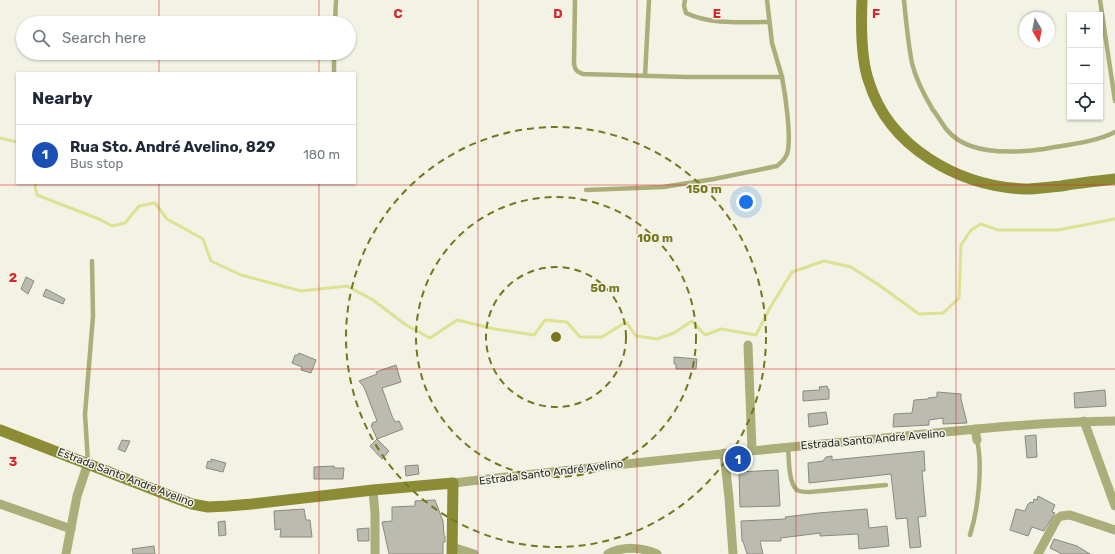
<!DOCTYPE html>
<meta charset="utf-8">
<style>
body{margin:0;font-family:Rubik,sans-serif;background:#f2f2f3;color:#1f2937}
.controls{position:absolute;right:12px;top:12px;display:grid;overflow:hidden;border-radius:0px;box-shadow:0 1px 3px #0004}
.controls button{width:36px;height:36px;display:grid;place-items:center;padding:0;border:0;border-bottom:1px solid #e0e1e3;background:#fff;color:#1f2937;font:20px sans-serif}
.compass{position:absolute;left:1019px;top:12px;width:36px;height:36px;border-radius:50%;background:#fff;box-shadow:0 1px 3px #0004;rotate:170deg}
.you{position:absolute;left:746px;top:202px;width:14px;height:14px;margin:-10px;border:3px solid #fff;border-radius:50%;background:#1a73e8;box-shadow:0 0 0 6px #1a73e833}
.badge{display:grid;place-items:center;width:26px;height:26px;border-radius:50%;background:#1a73e8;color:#fff;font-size:13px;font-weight:700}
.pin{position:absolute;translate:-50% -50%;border:2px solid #fff;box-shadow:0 1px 4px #0006}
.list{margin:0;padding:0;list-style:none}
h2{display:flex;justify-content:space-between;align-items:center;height:52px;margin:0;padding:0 16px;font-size:17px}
h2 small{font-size:13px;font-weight:400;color:#747a83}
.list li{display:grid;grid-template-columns:26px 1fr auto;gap:12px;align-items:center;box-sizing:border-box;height:60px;padding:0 16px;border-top:1px solid #e0e1e3}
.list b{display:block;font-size:15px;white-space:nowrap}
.list p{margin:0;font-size:13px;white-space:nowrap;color:#747a83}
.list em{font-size:13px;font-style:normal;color:#747a83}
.icon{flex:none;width:22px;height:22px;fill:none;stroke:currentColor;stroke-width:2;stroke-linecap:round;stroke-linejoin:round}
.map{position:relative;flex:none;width:1115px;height:554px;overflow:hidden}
.search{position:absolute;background:#fff;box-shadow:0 1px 3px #0004;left:16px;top:16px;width:340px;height:44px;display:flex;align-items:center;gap:10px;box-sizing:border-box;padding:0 14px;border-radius:22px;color:#747a83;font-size:15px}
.panel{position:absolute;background:#fff;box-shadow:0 1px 3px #0004;left:16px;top:72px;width:340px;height:112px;border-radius:0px}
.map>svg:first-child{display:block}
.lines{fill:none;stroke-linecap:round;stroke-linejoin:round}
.stream{stroke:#dee092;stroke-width:3}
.building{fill:#bbbcaf;stroke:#8a8b7f}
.service{stroke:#acae79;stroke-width:4.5}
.minor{stroke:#acae79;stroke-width:9}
.secondary{stroke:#8b8c35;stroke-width:11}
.grid{fill:none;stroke:#d62828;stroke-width:1;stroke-opacity:0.55}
.ring{fill:none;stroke:#76761c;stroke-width:2;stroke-dasharray:7 5}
.labels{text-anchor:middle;stroke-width:3;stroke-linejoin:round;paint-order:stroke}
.street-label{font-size:11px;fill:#292a25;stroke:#f2f3e5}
.grid-label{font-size:13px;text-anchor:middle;font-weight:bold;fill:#d62828;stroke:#f2f3e5;stroke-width:3;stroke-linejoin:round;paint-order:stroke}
.centre{fill:#76761c;stroke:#f2f3e5;stroke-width:2}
.ring-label{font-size:12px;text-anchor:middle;font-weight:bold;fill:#76761c;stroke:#f2f3e5;stroke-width:3;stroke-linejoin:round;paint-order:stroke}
</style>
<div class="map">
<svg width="1115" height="554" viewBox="0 0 1115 554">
<rect width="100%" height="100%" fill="#f2f3e5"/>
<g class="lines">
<g class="stream">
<path d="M0,138L17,142"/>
<path d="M36,183L35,186L37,195L99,219L112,226L125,223L139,206L155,203L167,219L203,239L211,261L241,275L301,291L347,286L373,300L406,325L430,338L457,320L495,329L534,335L545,320L567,322L580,337H602L626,322L636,336L657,339L674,333L692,321L705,335L721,329L756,335L771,306L792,272L824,261L851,267L879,285L919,314L943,313L959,298L961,245L971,230L981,224L998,230H1058L1115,219"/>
</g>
</g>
<g class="building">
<path d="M26,277L34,281L28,294L21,289Z"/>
<path d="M46,289L65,299L63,304L43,296Z"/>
<path d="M299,353L316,360L311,373L301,370L302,367L292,363L295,355H298Z"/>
<path d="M674,357L697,359L696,369H676V364H674Z"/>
<path d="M396,365L401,382L382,388L392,416L395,422L399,421L403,429L377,439L371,425H373L372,423L377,421L364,387L359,381L377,374L376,372Z"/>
<path d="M827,386L828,389H829V399L803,401V391L820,390L819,387Z"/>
<path d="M1105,390L1106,406L1075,408L1074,393Z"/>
<path d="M937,392L961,394V399L967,423L943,424V418L929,420V425L893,427L894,414L912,413L914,400L928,399V398L937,397Z"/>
<path d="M826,412L828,424L809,427L808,414Z"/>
<path d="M1036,435L1037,457L1027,458L1025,436Z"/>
<path d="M377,439L389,451L382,459L370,446Z"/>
<path d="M122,440L130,441L125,452L118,449Z"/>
<path d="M924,451L925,471H922L926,516L918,517L921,547L910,548L907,518L896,519L891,474L809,483L808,463L823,461L826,457L832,456V460Z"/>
<path d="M211,459L226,463L223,472L206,468L208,461L211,462Z"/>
<path d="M418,465L419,474L406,476L405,466Z"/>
<path d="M334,466V468H344L343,479H314V467Z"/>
<path d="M778,470L780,506L740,507L739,472Z"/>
<path d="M1038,496L1055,505L1052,512L1055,513L1044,531L1032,527L1028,536L1010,530L1016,509L1025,511L1028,504H1029L1030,502L1033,503L1034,499L1037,500Z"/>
<path d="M435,500L443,521L444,535L445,536V542H443V554H389L382,522L392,521V507L415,506V501Z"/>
<path d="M304,509L306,520H310L312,537H280L281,529L275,530L274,511Z"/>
<path d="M867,509L869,528L887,526L889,546L859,549L858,534L820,536V533L781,538V541H760L763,554H747L743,541H742L741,521L786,519L785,517L818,513Z"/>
<path d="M225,521L226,535L219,536L218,522Z"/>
<path d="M369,528V541H358L357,529Z"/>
<path d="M1054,539L1077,546L1090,554H1062L1050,548Z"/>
<path d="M154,546L155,554H133L132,549Z"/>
</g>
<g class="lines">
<g class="service">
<path d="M575,0L574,64C575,70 577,72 583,74L687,77H782C785,93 792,139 787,154C785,159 782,162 777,166L714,179L663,187L586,190"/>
<path d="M685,0L684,6L686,13C711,25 742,22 769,22"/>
<path d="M767,0L772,43L782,77"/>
<path d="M904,0C906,21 908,43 912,63C916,80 924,95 933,110C938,116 942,124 947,130C968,156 1015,153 1044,149C1065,145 1097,142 1115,132"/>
<path d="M1100,0L1115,101"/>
<path d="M335,23L336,0"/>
<path d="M334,73V53"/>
<path d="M645,76L649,0"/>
<path d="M788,446C789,457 788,483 797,490C800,492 805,492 810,492L886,485"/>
<path d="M88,463L85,414L93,316L92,261"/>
<path d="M970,535C978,510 983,466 977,440"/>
</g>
<g class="minor">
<path d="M748,345L752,450"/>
<path d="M1084,421L1115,506"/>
<path d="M975,429L977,440"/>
<path d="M724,453L729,498L733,554"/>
<path d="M453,483C594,467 734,452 875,439C955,431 1035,422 1115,421"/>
<path d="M373,490L375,514V554"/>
<path d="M0,504L71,529"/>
<path d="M452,547L474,554"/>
<path d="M66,554L77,496L88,463"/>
<path d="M608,554C622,546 643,547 657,554"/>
<path d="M1038,554L1057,519L1061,516L1070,515L1115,530"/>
</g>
<g class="secondary">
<path d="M862,0C861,24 861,60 869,82C889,147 958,186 1024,189C1036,189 1049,187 1061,186C1079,183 1097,181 1115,179"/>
<path d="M0,430L173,497L192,504L208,507L228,506L252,504L373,490L453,483L452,554"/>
</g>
</g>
<path class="grid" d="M159,0V23M319,0V23M478,0V554M637,0V554M796,0V554M956,0V554M159,53V73M319,53V73M159,183V554M319,183V554M0,185H1115M0,369H1115"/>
<g class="ring">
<circle cx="556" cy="337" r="70"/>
<circle cx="556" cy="337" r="140"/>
<circle cx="556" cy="337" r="210"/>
</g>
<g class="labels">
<g class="street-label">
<text transform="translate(873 439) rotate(-5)" y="4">Estrada Santo André Avelino</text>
<text transform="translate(551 472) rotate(-7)" y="4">Estrada Santo André Avelino</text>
<text transform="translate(126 477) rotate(21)" y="4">Estrada Santo André Avelino</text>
</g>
</g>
<g class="grid-label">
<text x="398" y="18">C</text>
<text x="558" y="18">D</text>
<text x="717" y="18">E</text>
<text x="876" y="18">F</text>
<text x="13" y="282">2</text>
<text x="13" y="466">3</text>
</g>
<circle cx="556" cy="337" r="6" class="centre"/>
<g class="ring-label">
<text x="704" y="193">150 m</text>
<text x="655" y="242">100 m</text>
<text x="605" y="292">50 m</text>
</g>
</svg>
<div class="controls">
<button>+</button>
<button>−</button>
<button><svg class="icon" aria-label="locate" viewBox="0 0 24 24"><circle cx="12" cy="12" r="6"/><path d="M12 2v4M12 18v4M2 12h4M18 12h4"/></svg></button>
</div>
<svg class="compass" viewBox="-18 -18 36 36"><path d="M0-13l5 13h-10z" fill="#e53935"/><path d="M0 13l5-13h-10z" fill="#747a83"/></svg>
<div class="you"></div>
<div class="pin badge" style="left:738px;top:459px;background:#1a4fb4">1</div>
<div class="search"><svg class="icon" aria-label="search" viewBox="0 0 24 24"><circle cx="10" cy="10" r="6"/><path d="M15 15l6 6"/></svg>Search here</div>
<section class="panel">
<h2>Nearby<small></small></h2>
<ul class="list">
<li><span class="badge" style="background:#1a4fb4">1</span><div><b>Rua Sto. André Avelino, 829</b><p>Bus stop</p></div><em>180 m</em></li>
</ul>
</section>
</div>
